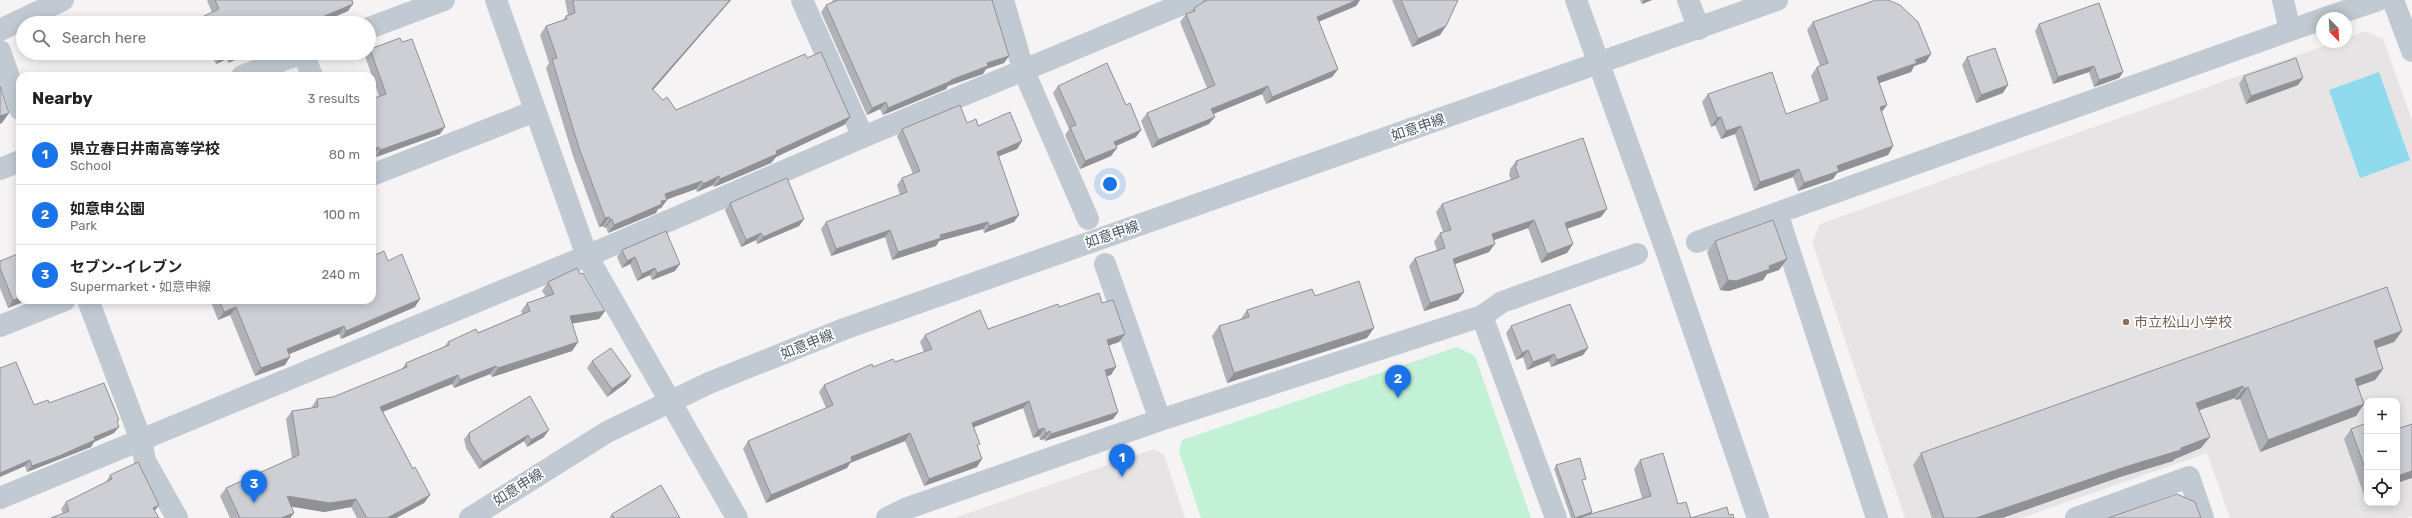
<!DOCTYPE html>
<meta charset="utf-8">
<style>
body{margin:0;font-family:Rubik,"Noto Sans JP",sans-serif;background:#f2f2f2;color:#222}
.controls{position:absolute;right:12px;bottom:12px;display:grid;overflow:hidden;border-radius:8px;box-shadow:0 2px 10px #0003}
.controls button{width:36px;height:36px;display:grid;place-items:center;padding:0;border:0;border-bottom:1px solid #e0e0e0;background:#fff;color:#222;font:20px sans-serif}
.compass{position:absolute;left:2316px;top:12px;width:36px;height:36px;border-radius:50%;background:#fff;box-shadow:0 2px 10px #0003;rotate:156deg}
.you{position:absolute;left:1110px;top:184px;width:14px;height:14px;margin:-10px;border:3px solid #fff;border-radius:50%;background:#1a73e8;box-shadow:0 0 0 6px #1a73e833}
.badge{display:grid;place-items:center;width:26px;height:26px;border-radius:50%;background:#1a73e8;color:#fff;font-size:13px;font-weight:700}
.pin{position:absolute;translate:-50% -33px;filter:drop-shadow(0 1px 2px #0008)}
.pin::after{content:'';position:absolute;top:21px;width:14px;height:12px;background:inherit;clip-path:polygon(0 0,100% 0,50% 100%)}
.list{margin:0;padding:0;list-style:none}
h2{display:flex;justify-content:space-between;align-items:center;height:52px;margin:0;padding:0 16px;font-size:17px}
h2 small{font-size:13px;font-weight:400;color:#767676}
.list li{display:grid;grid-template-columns:26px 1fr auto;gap:12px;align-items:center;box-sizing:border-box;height:60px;padding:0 16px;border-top:1px solid #e0e0e0}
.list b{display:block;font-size:15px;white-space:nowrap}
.list p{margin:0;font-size:13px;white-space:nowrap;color:#767676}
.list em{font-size:13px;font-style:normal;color:#767676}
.icon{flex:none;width:22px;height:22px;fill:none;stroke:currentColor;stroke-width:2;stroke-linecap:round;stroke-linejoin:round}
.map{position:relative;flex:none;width:2412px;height:518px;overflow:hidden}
.search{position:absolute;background:#fff;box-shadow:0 2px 10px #0003;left:16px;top:16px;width:360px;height:44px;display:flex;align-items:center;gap:10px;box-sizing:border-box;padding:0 14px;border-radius:22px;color:#767676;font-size:15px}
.panel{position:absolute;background:#fff;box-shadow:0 2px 10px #0003;left:16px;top:72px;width:360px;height:232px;border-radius:12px}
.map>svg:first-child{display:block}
.education{fill:#e6e4e5;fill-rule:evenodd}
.green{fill:#c3f1d5}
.water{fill:#90daee}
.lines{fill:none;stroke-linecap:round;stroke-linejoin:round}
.minor{stroke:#c1cad2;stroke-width:22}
.wall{fill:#b0b2b7}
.shaded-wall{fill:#909195}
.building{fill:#cdcfd5;stroke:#909195}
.education-dot{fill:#8d6e63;stroke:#fff;stroke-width:1.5}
.labels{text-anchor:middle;stroke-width:3.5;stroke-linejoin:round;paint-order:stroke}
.street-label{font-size:14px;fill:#4a5661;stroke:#fff}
.education-label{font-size:14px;fill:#785e54;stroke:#fff;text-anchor:start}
</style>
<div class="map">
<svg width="2412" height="518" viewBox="0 0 2412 518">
<rect width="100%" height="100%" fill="#f5f3f3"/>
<g class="education">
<path d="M2365,31L2383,39L2412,120V516L2406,518H2230L2207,453L2021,518H1905L1812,242L1820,224L2335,42H2346V38ZM2367,401H2397V503H2367Z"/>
<path d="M1154,449L1164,455L1185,518H954Z"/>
</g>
<path class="green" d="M1457,347L1475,356L1531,518H1201L1179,451L1182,440Z"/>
<path class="water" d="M2379,72L2410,160L2360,178L2329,90Z"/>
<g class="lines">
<g class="minor">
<path d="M496,0L587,256L737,518"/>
<path d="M802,0L863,137"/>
<path d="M1003,0L1023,69L1088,219"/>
<path d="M1576,0L1666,250L1758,518"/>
<path d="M1688,0L1699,29"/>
<path d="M2283,0L2290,30"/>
<path d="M2393,0L2412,51"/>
<path d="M2325,18L2378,0"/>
<path d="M369,28L444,0"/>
<path d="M0,30L63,0"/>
<path d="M0,51L20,109"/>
<path d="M303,53L312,76"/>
<path d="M242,76L302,53"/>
<path d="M0,169L20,161"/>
<path d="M372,175L535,111"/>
<path d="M1697,242L1777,213"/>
<path d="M1105,264L1160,420"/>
<path d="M88,300L141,440L145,461L177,518"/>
<path d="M1482,316L1556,518"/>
<path d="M0,326L65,300"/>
<path d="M0,498L587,256L863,137L1192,0"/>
<path d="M470,518L607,432L709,383L844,329L1777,0"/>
<path d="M887,518L905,509L1160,420L1482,316L1502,302L1637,254"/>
<path d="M1877,518L1777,213L2322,19"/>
<path d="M2076,518L2189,477L2203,518"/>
</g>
</g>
<g class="wall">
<path d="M208,0H352L348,11L320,23H199L204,16L212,12L207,1Z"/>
<path d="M565,0H731L653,90L663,100L676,110L807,58L850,117L844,125L776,157L771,163L714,187L713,185L697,192L696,189L667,199L661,208L658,209L656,213L608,233L606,227L604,228L603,226L599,227L573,156L546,68L549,63L540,35L546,26L563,20L566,16L568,15Z"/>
<path d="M833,0H992L1009,56L1004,63L986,69L983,74L948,86L946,89L883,115L880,109L867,115L821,12L826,5L832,2Z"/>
<path d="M1203,0H1360L1356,6L1318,22L1338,69L1332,77L1266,104L1262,94L1213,114L1209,124L1152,148L1141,121L1147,113L1207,88L1180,22L1186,14L1190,13L1194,8L1202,3Z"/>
<path d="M1392,0H1458L1446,26L1440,35L1412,47Z"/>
<path d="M1640,0H1652L1642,4Z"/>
<path d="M1813,22L1926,62L1914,66L1911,72L1879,83L1887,105L1881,112L1893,146L1888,155L1837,173L1833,179L1798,191L1793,177L1754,191L1735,134L1721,139L1715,125L1711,127L1702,102L1708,94L1786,114L1820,102L1811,76L1817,67L1820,66L1807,30Z"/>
<path d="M2039,24L2123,72L2119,78L2094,87L2089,72L2053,84L2035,31Z"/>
<path d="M370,49L440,134L376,157L374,154L379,96L365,56L368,53H369V51Z"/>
<path d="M211,53H251L228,63L227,59L216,64Z"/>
<path d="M1967,57L2003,93L1976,103L1962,65Z"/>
<path d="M2244,76L2303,78L2298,85L2246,104L2239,84Z"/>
<path d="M1058,86L1126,105L1141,130L1136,137L1116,146L1111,156L1080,169L1065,135L1069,129L1053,93Z"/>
<path d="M967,123L978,126L1022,141L1017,149L999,156L1014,222L984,233L983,229L939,241L936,246L892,260L885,237L831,256L821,229L826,222L900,195L897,185L902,178L913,174L897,136L902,129Z"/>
<path d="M1516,161L1601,217L1567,229V253L1541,263L1528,228L1494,240L1489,252L1455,264L1464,292L1458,300L1424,311L1409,266L1415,258L1437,250L1434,242L1440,233L1443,232L1436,212L1442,204L1511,180L1509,174L1510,171V169Z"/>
<path d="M730,203L804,219L799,226L757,244L756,240L741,247L725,210Z"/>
<path d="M1715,241L1787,259L1779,270L1767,274L1763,280L1729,291L1720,290L1707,252Z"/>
<path d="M622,250L675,271L652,280L650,275L637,281L630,264L622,268L617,257Z"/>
<path d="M375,255L388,261L415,307L341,339L339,334L289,354L285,365L255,376L230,315L218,320L210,300H372Z"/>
<path d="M0,261L20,300H28L8,308L0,288Z"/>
<path d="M580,274L605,311L599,319L572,323L578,342L572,351L492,377L490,374L454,388L452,384L383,412L413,469L430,495L424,503L396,518H357L351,507L324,512L291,506L294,513L290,518H230L220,496L226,488L292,458L286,419L292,411L311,408L317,399L333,397L401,370L406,363L444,347L448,342L478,333L522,314L521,311L527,303L546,297L542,291L548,282Z"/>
<path d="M1315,296L1367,338L1227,383L1212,336L1219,326L1240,320L1247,310Z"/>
<path d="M1102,303L1119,342L1109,345L1111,375L1107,376L1118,412L1113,419L1045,441L1044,439L1040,440L1039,436L1033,438L1023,408L974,427L978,447L977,467L924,486L905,441L850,463L847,468L766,503L743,449L748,441L826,408L819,392L824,385L873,367L895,362L924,352L920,342L925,335L988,329L1059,307Z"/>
<path d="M1511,326L1588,348L1583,355L1551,367L1549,361L1527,370L1523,357L1516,360L1506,333Z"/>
<path d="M2402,331L2394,342L2376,348L2383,369L2375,380L2358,386L2364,404L2356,416L2260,452L2240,399L2235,400V398L2199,410L2201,448L2175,459L2173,461L2120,477L2002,518H1932L1913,465L1921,453Z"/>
<path d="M592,361L631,376L626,383L607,397L587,368Z"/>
<path d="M530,396L544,437L527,447L524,441L479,469L466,448L464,439L469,433Z"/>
<path d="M49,403L117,422L114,433L94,442L91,447L27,472L25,466L34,405Z"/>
<path d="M2367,423V494L2364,495L2344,439L2351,429Z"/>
<path d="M1640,460L1691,518L1729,515L1734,518H1571L1554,469L1556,465L1583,483L1591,514L1642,498L1634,469Z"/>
<path d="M110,475L155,511L63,514L61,509L66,502L106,482Z"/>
<path d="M612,514L680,518H609Z"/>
</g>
<g class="shaded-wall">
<path d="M730,0H731L646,98L652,89Z"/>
<path d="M1357,0H1360L1356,6L1311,25L1317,17Z"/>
<path d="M1644,0H1652L1642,4Z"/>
<path d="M353,4L348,11L320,23H308Z"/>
<path d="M1446,26L1440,35L1412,47L1418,39Z"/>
<path d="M229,53H231L227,59L216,64L221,56Z"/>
<path d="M238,53H251L228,63L234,55Z"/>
<path d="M1931,54L1926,62L1914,66L1911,72L1871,86L1877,77L1915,60Z"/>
<path d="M1009,56L1004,63L986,69L983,74L948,86L946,89L883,115L888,108L987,63Z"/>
<path d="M2094,66L2089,72L2053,84L2058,77Z"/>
<path d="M1338,69L1332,77L1266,104L1272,97Z"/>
<path d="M2123,72L2119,78L2094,87L2099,80Z"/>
<path d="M2303,78L2298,85L2246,104L2251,96Z"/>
<path d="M2008,85L2003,93L1976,103L1981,95Z"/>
<path d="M1268,86L1262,94L1206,117L1211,109Z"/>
<path d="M886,102L880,109L867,115L872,108Z"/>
<path d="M1887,105L1881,113L1880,107Z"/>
<path d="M9,113L2,123L0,124V116Z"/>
<path d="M850,117L844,125L776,157L771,163L714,187L720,179L776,151Z"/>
<path d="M1215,117L1209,124L1152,148L1158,140Z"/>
<path d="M1721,117L1715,125L1711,127L1717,118Z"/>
<path d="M1741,126L1735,134L1721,139L1726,131Z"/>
<path d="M445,127L440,134L376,157L380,150Z"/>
<path d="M1141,130L1136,137L1109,149L1114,142Z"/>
<path d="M1022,141L1017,149L992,159L997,152Z"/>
<path d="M1893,146L1888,155L1837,173L1833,179L1798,191L1804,183L1837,166Z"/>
<path d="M379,147L374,154L372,155V150Z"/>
<path d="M1117,148L1111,156L1080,169L1085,161Z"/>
<path d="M1799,169L1793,177L1754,191L1760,182Z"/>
<path d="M719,176L713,185L697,192L703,184Z"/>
<path d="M702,181L696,189L663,201L667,200L661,208L658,209L656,213L608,233L614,225L665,194Z"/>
<path d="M1607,209L1601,217L1559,231L1565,223Z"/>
<path d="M1019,215L1014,222L984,233L989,226Z"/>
<path d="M609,217L603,226L599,227L605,218Z"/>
<path d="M612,219L606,227L604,228L610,220Z"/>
<path d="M804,219L799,226L757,244L763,237Z"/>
<path d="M1534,220L1528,228L1486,243L1492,234Z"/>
<path d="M988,222L983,229L939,241L936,246L892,260L898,252L940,235Z"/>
<path d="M890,230L885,237L831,256L836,249Z"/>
<path d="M761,233L756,240L741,247L746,240Z"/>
<path d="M1495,244L1489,252L1447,267L1453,259Z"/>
<path d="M1573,244L1567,253L1541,263L1547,254Z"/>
<path d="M635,257L630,264L622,268L627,261Z"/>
<path d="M1787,259L1779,270L1767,274L1763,280L1729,291L1720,290L1728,280Z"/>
<path d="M680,264L675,271L652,280L657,273Z"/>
<path d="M655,268L650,275L637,281L642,274Z"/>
<path d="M1464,292L1458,300L1424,311L1430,303Z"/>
<path d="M20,298V300H28L8,308L13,300Z"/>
<path d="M420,299L415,307L341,339L346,331Z"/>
<path d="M236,307L230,315L218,320L224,312Z"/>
<path d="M605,311L599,319L564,325L570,316Z"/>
<path d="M344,326L339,334L282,357L287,349Z"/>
<path d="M1374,328L1367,338L1227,383L1234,373Z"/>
<path d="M2402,331L2394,342L2365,352L2374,341Z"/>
<path d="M1125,334L1119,342L1102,348L1107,340Z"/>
<path d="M578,342L572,351L492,377L498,368Z"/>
<path d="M1588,348L1583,355L1551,367L1557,360Z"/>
<path d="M1528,350L1523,357L1516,360L1522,353Z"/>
<path d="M1554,354L1549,361L1527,370L1533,362Z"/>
<path d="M290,357L285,365L255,376L261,368Z"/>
<path d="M496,366L490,374L454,388L460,380Z"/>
<path d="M1116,367L1111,375L1099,378L1105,370Z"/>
<path d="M2383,369L2375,380L2347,390L2355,379Z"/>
<path d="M458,375L452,384L374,415L380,407Z"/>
<path d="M631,376L626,383L607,397L612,389Z"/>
<path d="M2243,386L2235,398L2188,414L2196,403Z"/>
<path d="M2248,387L2240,399L2235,400L2244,389Z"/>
<path d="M1029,401L1023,408L967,430L972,423Z"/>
<path d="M2364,404L2356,416L2260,452L2268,440Z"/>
<path d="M1118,412L1113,419L1045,441L1051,434Z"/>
<path d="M119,427L114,433L94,442L91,447L27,472L32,466L94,437Z"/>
<path d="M1044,428L1039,436L1033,438L1038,430Z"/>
<path d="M549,430L544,437L527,447L531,440Z"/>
<path d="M1050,431L1044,439L1040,440L1046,433Z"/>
<path d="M910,433L905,441L850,463L847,468L766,503L771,495L851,457Z"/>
<path d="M528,435L524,441L479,469L483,462Z"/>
<path d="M2210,437L2201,448L2175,459L2173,461L2120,477L2002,518H1976L2181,448Z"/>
<path d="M982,459L977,467L924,486L929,479Z"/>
<path d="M30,460L25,466L0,477V473Z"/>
<path d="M2412,471V478L2397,483V476Z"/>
<path d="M430,495L424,503L396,518H387Z"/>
<path d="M287,496L356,499L351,507L324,512L281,505Z"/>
<path d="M159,505L154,512L153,508Z"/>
<path d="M1592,512L1590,516L1581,517L1580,518H1575Z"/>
<path d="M294,513L290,518H281Z"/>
</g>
<g class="building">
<path d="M215,0H352L353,4L308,23H207L204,16L219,9Z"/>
<path d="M573,0H730L652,89L663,100L667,97L676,110L805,54L807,58L821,52L850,117L776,151L777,154L720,179L719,176L703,184L702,181L665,194L667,200L661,201L662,204L614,225L612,219L610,220L609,217L605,218L579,148L552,59L557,58L546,26L567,19L566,16L575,13Z"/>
<path d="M838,0H992L1009,56L987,63L988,66L951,80V81L888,108L886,102L872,108L826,5Z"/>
<path d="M1207,0H1357L1317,17L1338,69L1272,97L1268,86L1211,109L1215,117L1158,140L1147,113L1215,85L1186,14L1195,11L1194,8Z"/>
<path d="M1401,0H1458L1446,26L1418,39Z"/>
<path d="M1876,0H1888L1900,5L1918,22L1931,54L1915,60L1917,63L1877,77L1887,105L1880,107L1893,146L1837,166L1839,171L1804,183L1799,169L1760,182L1741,126L1726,131L1721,117L1717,118L1708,94L1772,72L1786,114L1828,99L1817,67L1828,63L1813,22Z"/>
<path d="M2099,3L2123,72L2099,80L2094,66L2058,77L2039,24Z"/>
<path d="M400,38L402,42L412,39L445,127L380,150L379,147L372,150V99L386,94L370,49Z"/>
<path d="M1995,48L2008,85L1981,95L1967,57Z"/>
<path d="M220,53H229L221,56Z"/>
<path d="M233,53H238L234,55Z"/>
<path d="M2296,58L2303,78L2251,96L2244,76Z"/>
<path d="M1107,63L1126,105L1130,103L1141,130L1114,142L1117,148L1085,161L1070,127L1076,125L1058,86Z"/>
<path d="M0,86L9,113L0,116Z"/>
<path d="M960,105L967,123L976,119L978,126L1010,112L1022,141L997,152L1019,215L989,226L988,222L940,235L941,238L898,252L890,230L836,249L826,222L907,192L902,178L920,171L902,129Z"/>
<path d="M1583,138L1607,209L1565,223L1573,244L1547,254L1534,220L1492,234L1495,244L1453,259L1464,292L1430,303L1415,258L1445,248L1440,233L1451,230L1442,204L1519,177L1515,166L1517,165L1516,161Z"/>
<path d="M787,178L804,219L763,237L761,233L746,240L730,203Z"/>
<path d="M1773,220L1787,259L1769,266L1770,269L1736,281L1728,280L1715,241Z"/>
<path d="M666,231L680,264L657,273L655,268L642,274L635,257L627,261L622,250Z"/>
<path d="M372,248L375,255L384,251L388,261L402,254L420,299L346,331L344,326L287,349L290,357L261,368L236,307L224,312L219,300H372Z"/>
<path d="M20,253V298L13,300L0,268V261Z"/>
<path d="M577,268L580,274L583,273L605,311L570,316L578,342L498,368L496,366L460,380L458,375L380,407L413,469L415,467L430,495L387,518H367L356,499L330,503L287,496L294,513L281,518H240L226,488L299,455L292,411L318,407L317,399L333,397L407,367L406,363L449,345L448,342L476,329L478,333L530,311L527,303L554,294L548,282Z"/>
<path d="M1359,281L1374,328L1234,373L1219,326L1249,317L1247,310L1312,289L1315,296Z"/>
<path d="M2387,287L2402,331L2374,341L2383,369L2355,379L2364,404L2268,440L2248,387L2244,389L2243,386L2196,403L2210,437L2181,448V450L2128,466L1976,518H1944L1921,453Z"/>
<path d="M1099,293L1102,303L1113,300L1125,334L1107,340L1116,367L1105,370L1118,412L1051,434L1050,431L1046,433L1044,428L1038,430L1029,401L972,423L980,444L977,445L982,459L929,479L910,433L851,457L852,461L771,495L748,441L833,405L824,385L872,364L873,367L893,359L895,362L932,349L925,335L980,310L988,329L1058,304L1059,307Z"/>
<path d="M1570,304L1588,348L1557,360L1554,354L1533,362L1528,350L1522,353L1511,326Z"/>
<path d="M611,348L631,376L612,389L592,361Z"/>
<path d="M16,362L34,405L48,400L49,403L104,383L119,420L117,421L119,427L94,437L95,440L59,456L32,466L30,460L0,473V368Z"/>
<path d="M530,396L549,430L531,440L528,435L483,462L470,442L469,433Z"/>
<path d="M2367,423V474L2351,429Z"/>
<path d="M2412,424V471L2397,476V429Z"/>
<path d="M1663,453L1678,504L1686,502L1691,518L1727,507L1729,515L1733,514L1734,518H1581V517L1651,496L1640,460Z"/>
<path d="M1580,458L1586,479L1582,480L1592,512L1575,518L1556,465Z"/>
<path d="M138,462L159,505L153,508L159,518H51L69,511L66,502L112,479L110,475Z"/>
<path d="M661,485L680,518H614L612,514Z"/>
<path d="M2177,494L2195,502L2201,518H2108Z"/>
</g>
<circle class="education-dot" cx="2126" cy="322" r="4"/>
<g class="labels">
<g class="street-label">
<text transform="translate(1418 127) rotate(-19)" y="5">如意申線</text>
<text transform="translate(1112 234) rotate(-19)" y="5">如意申線</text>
<text transform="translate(807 344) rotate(-22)" y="5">如意申線</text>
<text transform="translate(518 487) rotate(-32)" y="5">如意申線</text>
</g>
<g class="education-label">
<text x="2134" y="327">市立松山小学校</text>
</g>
</g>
</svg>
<div class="controls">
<button>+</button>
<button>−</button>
<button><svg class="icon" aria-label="locate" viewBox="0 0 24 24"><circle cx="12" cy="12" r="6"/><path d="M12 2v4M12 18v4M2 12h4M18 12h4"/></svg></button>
</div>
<svg class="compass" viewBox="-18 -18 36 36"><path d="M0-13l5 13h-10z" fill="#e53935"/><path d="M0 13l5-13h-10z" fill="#767676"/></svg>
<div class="you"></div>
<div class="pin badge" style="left:1122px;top:477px">1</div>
<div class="pin badge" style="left:1398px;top:398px">2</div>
<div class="pin badge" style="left:254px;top:503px">3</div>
<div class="search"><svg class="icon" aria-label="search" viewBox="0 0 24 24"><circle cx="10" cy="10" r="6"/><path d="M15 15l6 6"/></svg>Search here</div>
<section class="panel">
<h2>Nearby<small>3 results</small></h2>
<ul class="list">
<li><span class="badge">1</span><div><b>県立春日井南高等学校</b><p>School</p></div><em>80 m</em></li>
<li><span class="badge">2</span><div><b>如意申公園</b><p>Park</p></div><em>100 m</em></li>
<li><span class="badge">3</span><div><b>セブン-イレブン</b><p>Supermarket · 如意申線</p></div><em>240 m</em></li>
</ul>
</section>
</div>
